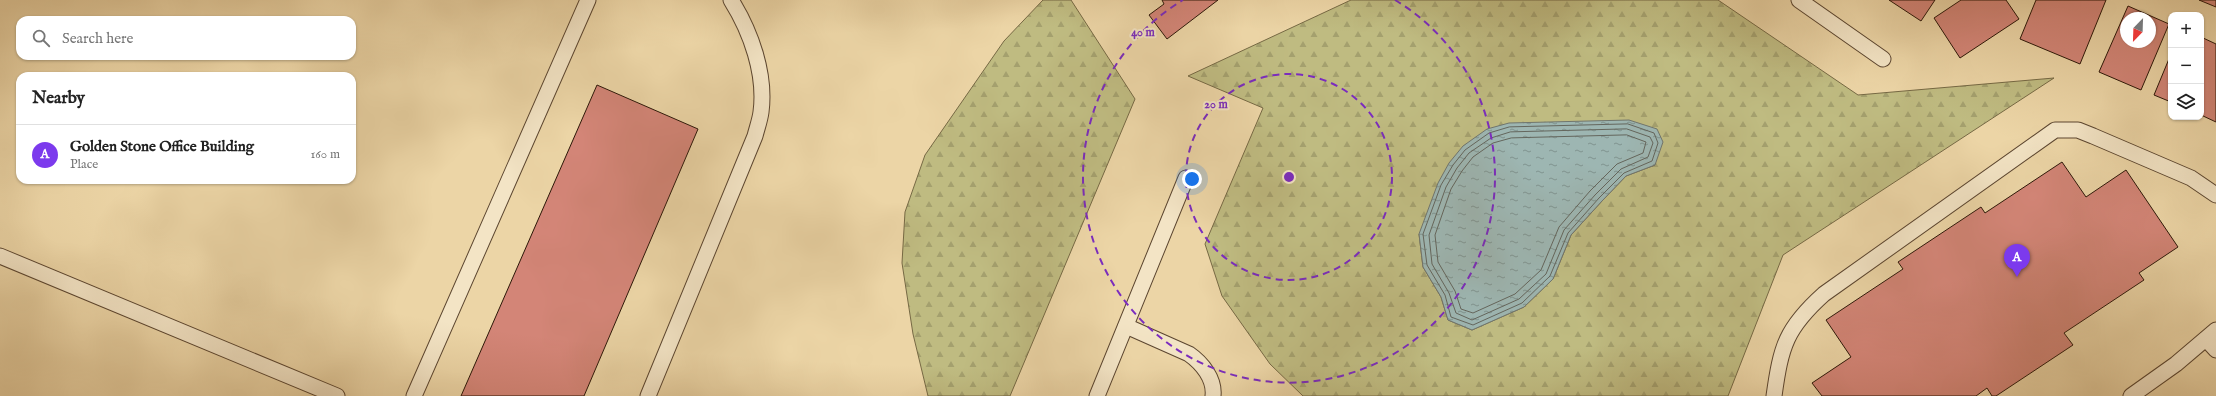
<!DOCTYPE html>
<meta charset="utf-8">
<style>
body{margin:0;font-family:"IM FELL English",serif;background:#f6f6f6;color:#222}
.controls{position:absolute;right:12px;top:12px;display:grid;overflow:hidden;border-radius:8px;box-shadow:0 1px 3px #0004}
.controls button{width:36px;height:36px;display:grid;place-items:center;padding:0;border:0;border-bottom:1px solid #e0e0e0;background:#fff;color:#222;font:20px sans-serif}
.compass{position:absolute;left:2120px;top:12px;width:36px;height:36px;border-radius:50%;background:#fff;box-shadow:0 1px 3px #0004;rotate:203deg}
.you{position:absolute;left:1192px;top:179px;width:14px;height:14px;margin:-10px;border:3px solid #fff;border-radius:50%;background:#1a73e8;box-shadow:0 0 0 6px #1a73e833}
.badge{display:grid;place-items:center;width:26px;height:26px;border-radius:50%;background:#7c3aed;color:#fff;font-size:13px;font-weight:700}
.pin{position:absolute;translate:-50% -33px;filter:drop-shadow(0 1px 2px #0008)}
.pin::after{content:'';position:absolute;top:21px;width:14px;height:12px;background:inherit;clip-path:polygon(0 0,100% 0,50% 100%)}
.list{margin:0;padding:0;list-style:none}
h2{display:flex;justify-content:space-between;align-items:center;height:52px;margin:0;padding:0 16px;font-size:17px}
h2 small{font-size:13px;font-weight:400;color:#767676}
.list li{display:grid;grid-template-columns:26px 1fr auto;gap:12px;align-items:center;box-sizing:border-box;height:60px;padding:0 16px;border-top:1px solid #e0e0e0}
.list b{display:block;font-size:15px;white-space:nowrap}
.list p{margin:0;font-size:13px;white-space:nowrap;color:#767676}
.list em{font-size:13px;font-style:normal;color:#767676}
.icon{flex:none;width:22px;height:22px;fill:none;stroke:currentColor;stroke-width:2;stroke-linecap:round;stroke-linejoin:round}
.map{position:relative;flex:none;width:2216px;height:396px;overflow:hidden}
.search{position:absolute;background:#fff;box-shadow:0 1px 3px #0004;left:16px;top:16px;width:340px;height:44px;display:flex;align-items:center;gap:10px;box-sizing:border-box;padding:0 14px;border-radius:12px;color:#767676;font-size:15px}
.panel{position:absolute;background:#fff;box-shadow:0 1px 3px #0004;left:16px;top:72px;width:340px;height:112px;border-radius:12px}
.map>svg:first-child{display:block}
.forest{fill:url(#forest-firs);stroke:#766944;fill-rule:evenodd}
.water{fill:url(#water-ripples);stroke:#70766e}
.lines{fill:none;stroke-linecap:round;stroke-linejoin:round}
.shore{stroke:#64665d;stroke-width:1}
.building{fill:#d38577;stroke:#2c1708;fill-rule:evenodd}
.service-casing{stroke:#5c4630;stroke-width:17}
.service{stroke:#f3e4c5;stroke-width:15}
.ring{fill:none;stroke:#7b2cbf;stroke-width:2;stroke-dasharray:7 5}
.centre{fill:#7b2cbf;stroke:#f3e4c5;stroke-width:2}
.ring-label{font-size:12px;text-anchor:middle;font-weight:bold;fill:#7b2cbf;stroke:#f3e4c5;stroke-width:4;stroke-linejoin:round;paint-order:stroke}
</style>
<div class="map">
<svg width="2216" height="396" viewBox="0 0 2216 396">
<defs>
<pattern id="forest-firs" width="22" height="20" patternUnits="userSpaceOnUse"><rect width="22" height="20" fill="#bfbb81"/><path d="M5 1l3.5 6h-7zM16 11l3.5 6h-7z" fill="#a4a06e"/></pattern>
<pattern id="water-ripples" width="26" height="14" patternUnits="userSpaceOnUse"><rect width="26" height="14" fill="#9db6b2"/><path d="M2 4q2-2 4 0t4 0M15 11q2-2 4 0t4 0" fill="none" stroke="#80938f"/></pattern>
</defs>
<rect width="100%" height="100%" fill="#ecd5a6"/>
<filter id="stains"><feTurbulence type="fractalNoise" baseFrequency=".005" numOctaves="4"/><feColorMatrix values="0 0 0 0 .2 0 0 0 0 .09 0 0 0 0 .02 0 0 0 .5 -.17"/></filter>
<radialGradient id="worn" r=".72"><stop offset=".6" stop-color="#630" stop-opacity="0"/><stop offset="1" stop-color="#630" stop-opacity=".3"/></radialGradient>
<g class="forest">
<path d="M1043,0H1071L1135,99L1010,396H928L913,334L902,263L905,212L925,155L1004,41Z"/>
<path d="M1351,0H1718L1858,95L2054,78L1783,255L1728,396H1303L1270,364L1222,296L1205,244L1263,108L1188,76ZM1655,165L1626,176L1602,201L1571,235L1553,279L1524,307L1472,330L1448,320L1441,297L1423,267L1419,234Z"/>
</g>
<path class="water" d="M1629,120L1657,129L1663,142L1655,165L1626,176L1602,201L1571,235L1553,279L1524,307L1472,330L1448,320L1441,297L1423,267L1419,234L1438,183L1449,163L1463,146L1487,129L1509,123Z"/>
<g class="lines">
<g class="shore">
<path d="M1628,124L1654,133L1658,143L1652,161L1624,173L1599,198L1568,233L1550,276L1522,303L1473,325L1451,317L1445,295L1427,265L1423,234L1441,185L1453,165L1465,150L1489,133L1509,127Z"/>
<path d="M1627,129L1650,137L1653,143L1648,157L1621,169L1595,195L1564,230L1546,274L1519,299L1472,320L1456,313L1449,293L1432,264L1429,235L1446,187L1457,168L1469,153L1491,138L1510,132Z"/>
<path d="M1627,135L1646,142L1643,153L1617,164L1590,191L1559,227L1541,270L1515,294L1473,313L1461,309L1455,291L1438,262L1435,235L1451,189L1462,171L1473,157L1493,143L1511,138Z"/>
</g>
</g>
<g class="building">
<path d="M1162,0H1218L1167,39L1149,15L1164,4Z"/>
<path d="M1889,0H1935L1921,21Z"/>
<path d="M1961,0H2006L2019,19L1960,58L1934,18Z"/>
<path d="M2036,0H2106L2080,64L2020,39Z"/>
<path d="M2199,0H2216V7Z"/>
<path d="M2128,6L2169,24L2141,90L2099,72ZM2126,18H2150V42H2126Z"/>
<path d="M2201,37L2216,44V122L2201,115Z"/>
<path d="M2171,54V102L2154,95Z"/>
<path d="M597,85L698,129L584,396H461Z"/>
<path d="M2062,162L2086,197L2126,170L2178,247L2139,273L2144,280L2064,333L2073,345L1996,396H1992L1987,388L1976,396H1822L1812,383L1851,357L1826,320L1903,269L1898,262L1981,207L1985,213Z"/>
</g>
<g class="lines">
<g class="service-casing">
<g id="service">
<path d="M1799,0L1883,59"/>
<path d="M0,256L337,396"/>
<path d="M1126,326L1189,354C1202,363 1215,379 1213,396"/>
<path d="M2206,339L2216,350"/>
<path d="M414,396L588,0"/>
<path d="M648,396L755,136C757,128 760,120 761,112C766,74 751,32 731,0"/>
<path d="M1097,396L1186,178"/>
<path d="M1774,396C1781,346 1786,328 1824,294L2055,130H2078L2093,136L2191,178L2216,195"/>
<path d="M2131,396L2176,364L2216,330"/>
</g>
</g>
<use href="#service" class="service"/>
</g>
<g class="ring">
<circle cx="1289" cy="177" r="103"/>
<path d="M1395 0A206 206 0 1 1 1183 0"/>
</g>
<circle cx="1289" cy="177" r="6" class="centre"/>
<g class="ring-label">
<text x="1143" y="36">40 m</text>
<text x="1216" y="108">20 m</text>
</g>
<rect width="100%" height="100%" filter="url(#stains)"/>
<rect width="100%" height="100%" fill="url(#worn)"/>
</svg>
<div class="controls">
<button>+</button>
<button>−</button>
<button><svg class="icon" aria-label="layers" viewBox="0 0 24 24"><path d="M12 4l9 5-9 5-9-5zM3 14l9 5 9-5"/></svg></button>
</div>
<svg class="compass" viewBox="-18 -18 36 36"><path d="M0-13l5 13h-10z" fill="#e53935"/><path d="M0 13l5-13h-10z" fill="#767676"/></svg>
<div class="you"></div>
<div class="pin badge" style="left:2017px;top:277px">A</div>
<div class="search"><svg class="icon" aria-label="search" viewBox="0 0 24 24"><circle cx="10" cy="10" r="6"/><path d="M15 15l6 6"/></svg>Search here</div>
<section class="panel">
<h2>Nearby<small></small></h2>
<ul class="list">
<li><span class="badge">A</span><div><b>Golden Stone Office Building</b><p>Place</p></div><em>160 m</em></li>
</ul>
</section>
</div>
